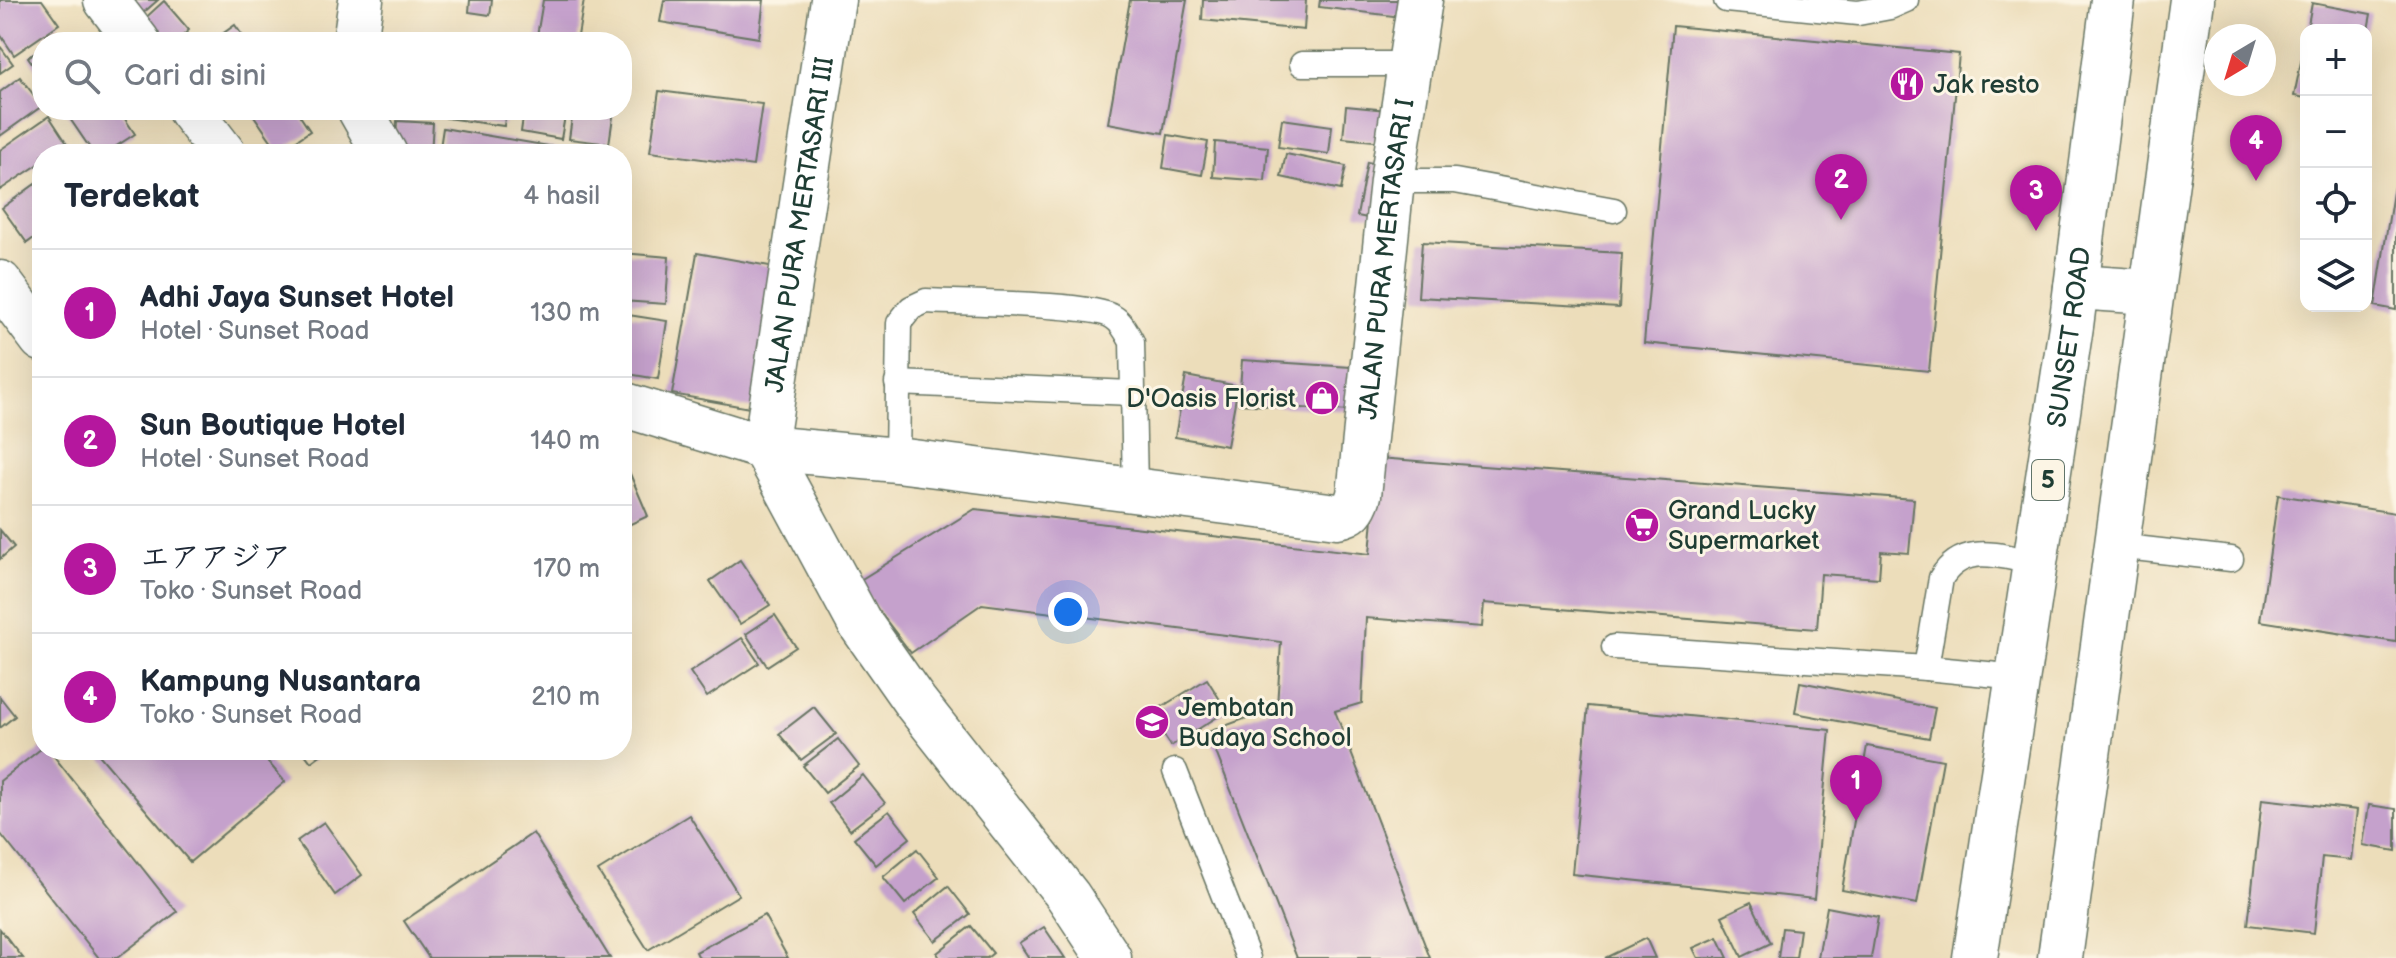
<!DOCTYPE html>
<html lang="id">
<meta charset="utf-8">
<style>
body{margin:0;font-family:"Balsamiq Sans","Klee One",sans-serif;background:#f6f6f7;color:#1f2937}
.controls{position:absolute;right:24px;top:24px;display:grid;overflow:hidden;border-radius:16px;box-shadow:0 8px 32px #0002}
.controls button{width:72px;height:72px;display:grid;place-items:center;padding:0;border:0;border-bottom:2px solid #e0e1e3;background:#fff;color:#1f2937;font:40px sans-serif}
.compass{position:absolute;left:2204px;top:24px;width:72px;height:72px;border-radius:50%;background:#fff;box-shadow:0 8px 32px #0002;rotate:218deg}
.you{position:absolute;left:1068px;top:612px;width:28px;height:28px;margin:-20px;border:6px solid #fff;border-radius:50%;background:#1a73e8;box-shadow:0 0 0 12px #1a73e833}
.badge{display:grid;place-items:center;width:52px;height:52px;border-radius:50%;background:#b5179e;color:#fff;font-size:26px;font-weight:700}
.pin{position:absolute;translate:-50% -66px;filter:drop-shadow(0 2px 4px #0008)}
.pin::after{content:'';position:absolute;top:42px;width:28px;height:24px;background:inherit;clip-path:polygon(0 0,100% 0,50% 100%)}
.list{margin:0;padding:0;list-style:none}
h2{display:flex;justify-content:space-between;align-items:center;height:104px;margin:0;padding:0 32px;font-size:34px}
h2 small{font-size:26px;font-weight:400;color:#747a83}
.list li{display:grid;grid-template-columns:52px 1fr auto;gap:24px;align-items:center;box-sizing:border-box;height:128px;padding:0 32px;border-top:2px solid #e0e1e3}
.list b{display:block;font-size:30px;white-space:nowrap}
.list p{margin:0;font-size:26px;white-space:nowrap;color:#747a83}
.list em{font-size:26px;font-style:normal;color:#747a83}
.icon{flex:none;width:44px;height:44px;fill:none;stroke:currentColor;stroke-width:2;stroke-linecap:round;stroke-linejoin:round}
.map{position:relative;flex:none;width:2396px;height:958px;overflow:hidden}
.search{position:absolute;background:#fff;box-shadow:0 8px 32px #0002;left:32px;top:32px;width:600px;height:88px;display:flex;align-items:center;gap:20px;box-sizing:border-box;padding:0 28px;border-radius:32px;color:#747a83;font-size:30px}
.panel{position:absolute;background:#fff;box-shadow:0 8px 32px #0002;left:32px;top:144px;width:600px;height:616px;border-radius:32px}
.map>svg:first-child{display:block}
.building{fill:#c5a1cc}
.lines{fill:none;stroke-linecap:round;stroke-linejoin:round}
.service-casing{stroke:#677563;stroke-width:27}
.minor-casing{stroke:#677563;stroke-width:47}
.trunk-casing{stroke:#677563;stroke-width:47}
.service{stroke:#fff;stroke-width:24}
.minor{stroke:#fff;stroke-width:44}
.trunk{stroke:#fff;stroke-width:44}
.labels{text-anchor:middle;stroke-width:6;stroke-linejoin:round;paint-order:stroke}
.shield{fill:#fcf5e5;stroke:#617469;stroke-width:2}
.shield-label{font-size:24px;font-weight:bold;fill:#1f3d34}
.poi-label{font-size:26px;fill:#1f3d34;stroke:#fcf5e5;text-anchor:start}
.street-label{font-size:26px;fill:#1f3d34;stroke:#fcf5e5}
</style>
<div class="map">
<svg width="2396" height="958" viewBox="0 0 2396 958">
<rect width="100%" height="100%" fill="#fcf5e5"/>
<filter id="ink" filterUnits="userSpaceOnUse"><feTurbulence type="fractalNoise" baseFrequency=".0125" numOctaves="2"/><feDisplacementMap in="SourceGraphic" scale="16" xChannelSelector="R" yChannelSelector="G"/><feConvolveMatrix kernelMatrix="1 2 1 2 8 2 1 2 1" color-interpolation-filters="sRGB"/></filter>
<filter id="wash" filterUnits="userSpaceOnUse"><feTurbulence type="fractalNoise" baseFrequency=".006" numOctaves="4" result="noise"/><feDisplacementMap in="SourceGraphic" scale="32" xChannelSelector="R" yChannelSelector="G"/><feGaussianBlur stdDeviation="1.8" result="paint"/><feColorMatrix in="noise" values="0 0 0 0 0 0 0 0 0 0 0 0 0 0 0 0 0 1.4 0 .05"/><feComposite in="paint" operator="in"/></filter>
<g filter="url(#wash)">
<rect width="100%" height="100%" fill="#ecddba"/>
<g id="blocks">
<g class="building">
<path d="M0,0H42L59,24L14,55L0,34Z"/>
<path d="M132,0H158L143,13Z"/>
<path d="M470,0H492L490,15L469,12Z"/>
<path d="M543,0H584L577,42H536Z"/>
<path d="M664,0H764L759,38L660,22Z"/>
<path d="M1130,0H1187L1163,133L1108,123Z"/>
<path d="M1203,0H1306L1304,30L1202,20Z"/>
<path d="M1320,0H1402L1401,17L1319,7Z"/>
<path d="M164,1L189,30L176,42H158L141,22Z"/>
<path d="M2312,3L2371,14L2368,30H2307Z"/>
<path d="M235,25L247,42H211Z"/>
<path d="M1673,26L1959,54L1929,371L1644,343Z"/>
<path d="M66,32L72,42H51Z"/>
<path d="M2305,43H2306V98L2294,96Z"/>
<path d="M0,46L13,64L0,73Z"/>
<path d="M42,48V77L28,57Z"/>
<path d="M20,77L42,106L0,136V92Z"/>
<path d="M659,91L762,104L753,166L650,152Z"/>
<path d="M1346,106L1387,110L1384,142L1343,138Z"/>
<path d="M64,110H119L135,134L104,154H94Z"/>
<path d="M250,110H296L310,131L279,152Z"/>
<path d="M447,110H506L504,126L446,118Z"/>
<path d="M524,110H566L561,139L521,132Z"/>
<path d="M573,110H614L609,144L569,139Z"/>
<path d="M49,116L68,145L54,154H42V162L0,190V150Z"/>
<path d="M1282,119L1332,126L1329,154L1278,147Z"/>
<path d="M397,121L433,123L431,154H395Z"/>
<path d="M443,128L584,152V154H439Z"/>
<path d="M1168,135L1208,142L1202,175L1163,168Z"/>
<path d="M1215,142L1268,147L1265,181L1213,177Z"/>
<path d="M1286,154L1346,166L1341,190L1281,177Z"/>
<path d="M1367,162L1388,166L1378,220L1357,216Z"/>
<path d="M42,179V232L27,243L2,208Z"/>
<path d="M2394,186H2396V310L2375,306Z"/>
<path d="M1422,242L1622,253L1619,308L1418,297Z"/>
<path d="M622,253L669,257L666,304L622,301Z"/>
<path d="M697,253L786,269L761,410L672,394Z"/>
<path d="M622,314L667,321L658,379L622,373Z"/>
<path d="M1242,360L1351,367L1349,411L1239,404Z"/>
<path d="M1186,376L1238,386L1227,446L1175,437Z"/>
<path d="M622,455L648,516L622,528Z"/>
<path d="M1378,458L1914,499L1909,553L1881,551L1879,578L1821,574L1817,629L1484,603L1482,627L1366,618L1362,703L1335,711L1430,958H1297L1208,732L1277,707L1281,642L982,604L911,653L857,582L975,509L1370,554Z"/>
<path d="M2278,495L2396,513V642L2260,621Z"/>
<path d="M0,530L14,547L0,559Z"/>
<path d="M740,560L770,605L740,624L710,581Z"/>
<path d="M775,615L796,647L767,666L746,634Z"/>
<path d="M742,638L759,663L707,697L690,672Z"/>
<path d="M1207,679L1227,711L1171,746L1150,714Z"/>
<path d="M1800,682L1935,708L1929,738L1795,713Z"/>
<path d="M0,697L15,716L0,728Z"/>
<path d="M1588,706L1830,730L1814,899L1572,874Z"/>
<path d="M814,707L836,734L801,760L779,734Z"/>
<path d="M838,739L859,766L825,793L803,766Z"/>
<path d="M1867,746L1943,760L1917,904L1842,890Z"/>
<path d="M42,748L49,750L177,912L117,958H99L0,833V781Z"/>
<path d="M95,750H258L285,782L190,862Z"/>
<path d="M302,750H327L311,762Z"/>
<path d="M863,775L885,803L850,830L829,803Z"/>
<path d="M2262,799L2357,810L2351,860L2322,857L2314,933L2248,925Z"/>
<path d="M2369,805L2396,809V851L2363,845Z"/>
<path d="M889,811L910,838L876,865L854,838Z"/>
<path d="M689,815L739,895L648,950L598,871Z"/>
<path d="M324,822L362,875L335,895L297,841Z"/>
<path d="M533,833L610,958H429L404,921Z"/>
<path d="M917,849L939,877L905,904L883,877Z"/>
<path d="M948,886L970,914L935,941L914,914Z"/>
<path d="M1751,902L1771,943L1742,957L1722,916Z"/>
<path d="M1827,907L1878,917L1871,958H1818Z"/>
<path d="M764,915L788,958H699L696,952Z"/>
<path d="M971,926L993,953L987,958H940L937,953Z"/>
<path d="M1044,927L1065,958H1029L1019,943Z"/>
<path d="M1782,928L1800,930L1796,958H1778Z"/>
<path d="M0,929L23,958H0Z"/>
<path d="M1718,937L1728,958H1698L1693,948Z"/>
<path d="M1646,938L1655,958H1605Z"/>
</g>
</g>
</g>
<g filter="url(#ink)">
<use href="#blocks" fill-opacity="0" stroke="#677563" stroke-width="2"/>
<g class="lines">
<g class="service-casing">
<g id="service">
<path d="M1726,0L1858,13L1890,7L1906,0"/>
<path d="M1302,64H1411"/>
<path d="M1392,181H1455L1614,210"/>
<path d="M897,383L1132,393"/>
<path d="M897,460L899,323L911,308L926,301C960,303 1092,303 1113,317C1122,322 1127,333 1132,342L1135,488"/>
<path d="M2117,546L2231,559"/>
<path d="M1614,647L1926,668L2018,677"/>
<path d="M1926,668L1941,578C1964,541 2000,557 2035,562"/>
<path d="M1175,771L1248,958"/>
</g>
</g>
<g class="minor-casing">
<g id="minor">
<path d="M106,0L138,42"/>
<path d="M355,42L361,0"/>
<path d="M190,110L224,154"/>
<path d="M360,110L385,154"/>
<path d="M0,283L42,339"/>
<path id="s1" d="M622,404L765,448L897,460L1337,516C1351,514 1355,508 1359,495L1392,181L1420,0"/>
<path d="M765,448L859,622L915,702L1068,896L1109,958"/>
<path id="s2" d="M765,448L833,0"/>
</g>
</g>
<g class="trunk-casing">
<g id="trunk">
<path d="M2076,287L2150,292"/>
<path id="s3" d="M1975,958L2071,326L2113,0"/>
<path d="M2060,958L2192,0"/>
</g>
</g>
<use href="#service" class="service"/>
<use href="#minor" class="minor"/>
<use href="#trunk" class="trunk"/>
</g>
</g>
<defs>
<g id="restaurant-disc" transform="scale(1.8)"><circle r="9.5" fill="#b5179e" stroke="#fcf5e5"/><path d="M-5-6h1v4h1v-4h1v4h1v-4h1v5L-1.5 .5V6h-2V.5L-5-1ZM5-6V6H3V1.5H1.5Q1.5-4 5-6Z" fill="#fff"/></g>
<g id="shop-disc" transform="scale(1.8)"><circle r="9.5" fill="#b5179e" stroke="#fcf5e5"/><path d="M-5-2.5h2.3a2.7 3.5 0 0 1 5.4 0H5L5.5 6h-11ZM-1.5-2.5h3a1.5 2.3 0 0 0-3 0Z" fill="#fff"/></g>
<g id="supermarket-disc" transform="scale(1.8)"><circle r="9.5" fill="#b5179e" stroke="#fcf5e5"/><path d="M-6-5.5h2.5l.6 2H6L4.5 2H-2.5L-4.4-4H-6ZM-1.5 3.2a1.3 1.3 0 1 0 .1 0ZM3 3.2a1.3 1.3 0 1 0 .1 0Z" fill="#fff"/></g>
<g id="school-disc" transform="scale(1.8)"><circle r="9.5" fill="#b5179e" stroke="#fcf5e5"/><path d="M0-5L7-2L0 1L-7-2ZM-4 1L0 2.5L4 1V4Q0 6-4 4Z" fill="#fff"/></g>
</defs>
<g fill-rule="evenodd">
<use href="#restaurant-disc" x="1907" y="84"/>
<use href="#shop-disc" x="1322" y="398"/>
<use href="#supermarket-disc" x="1642" y="525"/>
<use href="#school-disc" x="1152" y="722"/>
</g>
<g class="labels">
<rect class="shield" x="2032" y="460" width="32" height="40" rx="6"/>
<g class="shield-label">
<text x="2048" y="488">5</text>
</g>
<g class="poi-label">
<text x="1933" y="93">Jak resto</text>
<text x="1296" y="407" text-anchor="end">D'Oasis Florist</text>
<text x="1668" y="519">Grand Lucky<tspan x="1668" dy="30">Supermarket</tspan></text>
<text x="1178" y="716">Jembatan<tspan x="1178" dy="30">Budaya School</tspan></text>
</g>
<g class="street-label">
<text dy="9" stroke="none"><textPath href="#s2" startOffset="226">JALAN PURA MERTASARI III</textPath></text>
<text dy="9" stroke="none"><textPath href="#s1" startOffset="996">JALAN PURA MERTASARI I</textPath></text>
<text dy="9" stroke="none"><textPath href="#s3" startOffset="628">SUNSET ROAD</textPath></text>
</g>
</g>
</svg>
<div class="controls">
<button>+</button>
<button>−</button>
<button><svg class="icon" aria-label="locate" viewBox="0 0 24 24"><circle cx="12" cy="12" r="6"/><path d="M12 2v4M12 18v4M2 12h4M18 12h4"/></svg></button>
<button><svg class="icon" aria-label="layers" viewBox="0 0 24 24"><path d="M12 4l9 5-9 5-9-5zM3 14l9 5 9-5"/></svg></button>
</div>
<svg class="compass" viewBox="-18 -18 36 36"><path d="M0-13l5 13h-10z" fill="#e53935"/><path d="M0 13l5-13h-10z" fill="#747a83"/></svg>
<div class="you"></div>
<div class="pin badge" style="left:1856px;top:821px">1</div>
<div class="pin badge" style="left:1841px;top:220px">2</div>
<div class="pin badge" style="left:2036px;top:231px">3</div>
<div class="pin badge" style="left:2256px;top:181px">4</div>
<div class="search"><svg class="icon" aria-label="search" viewBox="0 0 24 24"><circle cx="10" cy="10" r="6"/><path d="M15 15l6 6"/></svg>Cari di sini</div>
<section class="panel">
<h2>Terdekat<small>4 hasil</small></h2>
<ul class="list">
<li><span class="badge">1</span><div><b>Adhi Jaya Sunset Hotel</b><p>Hotel · Sunset Road</p></div><em>130 m</em></li>
<li><span class="badge">2</span><div><b>Sun Boutique Hotel</b><p>Hotel · Sunset Road</p></div><em>140 m</em></li>
<li><span class="badge">3</span><div><b>エアアジア</b><p>Toko · Sunset Road</p></div><em>170 m</em></li>
<li><span class="badge">4</span><div><b>Kampung Nusantara</b><p>Toko · Sunset Road</p></div><em>210 m</em></li>
</ul>
</section>
</div>
